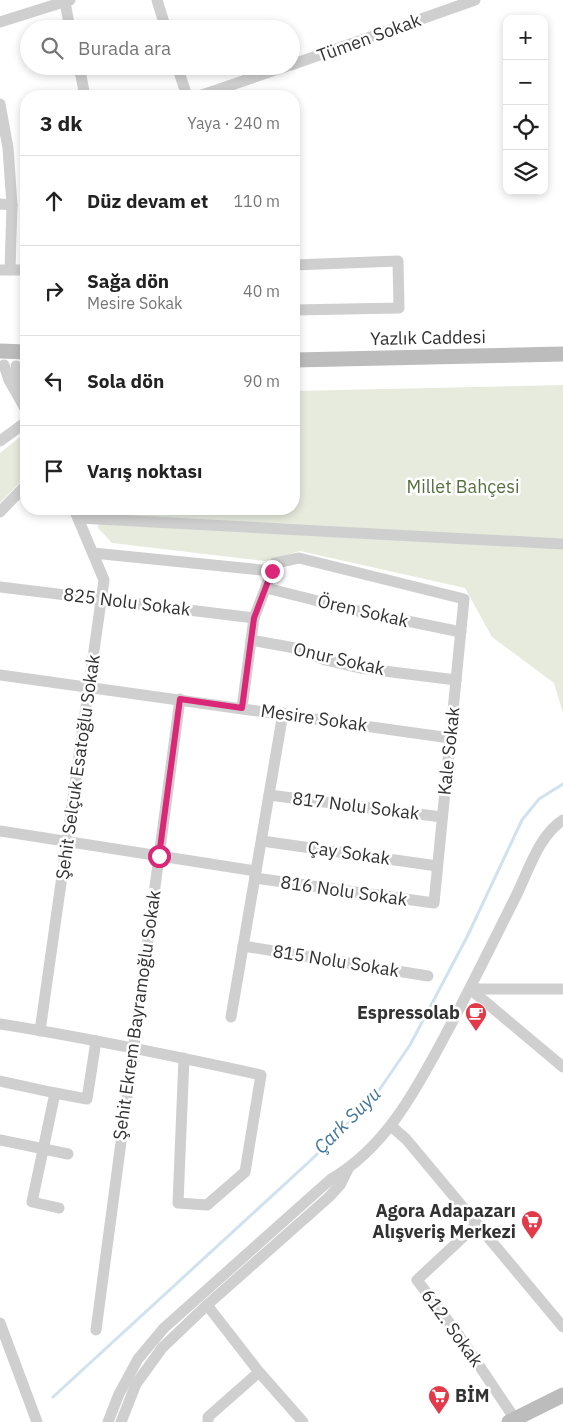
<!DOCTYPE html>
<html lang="tr">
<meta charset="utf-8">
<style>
body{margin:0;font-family:"IBM Plex Sans",sans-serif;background:#f2f2f2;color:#222}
.controls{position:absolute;right:15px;top:15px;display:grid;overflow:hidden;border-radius:10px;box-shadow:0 2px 8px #0003}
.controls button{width:45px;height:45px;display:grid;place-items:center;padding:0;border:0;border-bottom:1px solid #e0e0e0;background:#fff;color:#222;font:25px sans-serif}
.stop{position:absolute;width:15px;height:15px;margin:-11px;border:4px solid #db2777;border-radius:50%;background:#fff}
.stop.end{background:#db2777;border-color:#fff;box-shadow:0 1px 5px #0008}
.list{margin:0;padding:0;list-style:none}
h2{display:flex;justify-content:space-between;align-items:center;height:65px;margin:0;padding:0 20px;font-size:21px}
h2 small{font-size:16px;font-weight:400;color:#767676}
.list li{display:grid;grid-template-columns:32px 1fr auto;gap:15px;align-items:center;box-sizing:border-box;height:90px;padding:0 20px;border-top:1px solid #e0e0e0}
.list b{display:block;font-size:19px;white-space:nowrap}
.list p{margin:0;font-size:16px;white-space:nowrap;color:#767676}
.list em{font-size:16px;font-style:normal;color:#767676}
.icon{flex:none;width:28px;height:28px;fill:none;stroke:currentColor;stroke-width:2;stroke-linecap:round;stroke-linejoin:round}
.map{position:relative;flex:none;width:563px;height:1422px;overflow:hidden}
.search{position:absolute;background:#fff;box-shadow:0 2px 8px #0003;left:20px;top:20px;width:280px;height:55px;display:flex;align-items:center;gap:12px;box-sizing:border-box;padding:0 18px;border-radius:28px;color:#767676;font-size:19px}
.panel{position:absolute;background:#fff;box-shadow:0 2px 8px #0003;left:20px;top:90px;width:280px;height:425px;border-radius:20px}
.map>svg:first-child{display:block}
.green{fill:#e6ebde}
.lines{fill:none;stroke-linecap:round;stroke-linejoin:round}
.stream{stroke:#cfe2ed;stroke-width:3}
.street{stroke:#cfcfcf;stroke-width:11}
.secondary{stroke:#bcbcbc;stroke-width:15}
.route{stroke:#db2777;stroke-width:6}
.labels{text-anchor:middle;stroke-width:5;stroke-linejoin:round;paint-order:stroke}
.street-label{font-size:18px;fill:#323232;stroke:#fff}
.park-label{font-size:18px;fill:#566f3f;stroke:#fff}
.poi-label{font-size:18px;font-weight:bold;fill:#323232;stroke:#fff;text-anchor:end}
.water-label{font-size:19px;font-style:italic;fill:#407695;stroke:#fff}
</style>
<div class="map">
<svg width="563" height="1422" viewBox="0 0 563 1422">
<rect width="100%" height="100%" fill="#fff"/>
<g class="green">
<path d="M563,385V713L554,683L492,637L465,588L300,551L265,561L112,543L98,528L99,513L88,512L86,509H294V391Z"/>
<path d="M26,432V476L0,503V453Z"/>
</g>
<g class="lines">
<path class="stream" d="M53,1397L311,1160L373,1099L410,1045L467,937L522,820L539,799L563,784"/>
<g class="street">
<path d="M157,0L166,29"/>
<path d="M65,2L70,29"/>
<path d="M0,22L70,0"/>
<path d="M291,65L475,0"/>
<path d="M79,66L85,96"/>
<path d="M177,66L187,96"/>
<path d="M199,96L287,66"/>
<path d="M0,104L8,148L12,205L10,270"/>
<path d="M0,204L12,205"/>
<path d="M294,265L398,261L399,308L294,310"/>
<path d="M0,270H26"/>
<path d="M4,365L9,380L26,410"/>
<path d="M16,366L17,376L26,394"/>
<path d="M0,441L26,422"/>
<path d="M0,512L26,485"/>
<path d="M78,518L563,544"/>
<path d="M93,553L272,571"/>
<path d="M0,587L254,618"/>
<path d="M266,588L358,611L461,632"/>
<path d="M251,640L295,648L325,660L360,668L456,680"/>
<path d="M0,675L450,738"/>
<path d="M242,708L254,618L275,563L299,558L464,599L434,903L255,878"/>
<path d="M269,795L442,817"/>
<path d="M0,831L256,871"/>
<path d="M262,841L437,866"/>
<path d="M243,946L428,976"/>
<path d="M470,989L563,1067"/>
<path d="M470,989H563"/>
<path d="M231,1017L283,713"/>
<path d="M0,1024C88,1038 174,1056 261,1075L245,1172L207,1205L178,1203L184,1058"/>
<path d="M40,1031L104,580L74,509"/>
<path d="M0,1081L55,1093"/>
<path d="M391,1126L406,1139L563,1327"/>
<path d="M0,1140L68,1154"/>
<path d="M59,1208L32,1202L55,1093L87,1099L96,1041"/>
<path d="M477,1224L417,1280L458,1334L515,1419"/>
<path d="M207,1305L259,1372L303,1422"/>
<path d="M0,1323L37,1422"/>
<path d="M96,1330L180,699"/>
<path d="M108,1422L119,1394L138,1359L164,1328L331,1179C387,1147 418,1086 447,1032C471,987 493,942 516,896C528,872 539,835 563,820"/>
<path d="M121,1422L136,1384L162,1348L207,1305L329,1197L340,1185L348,1169"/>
<path d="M208,1422V1417L259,1372"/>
</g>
<g class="secondary">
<path d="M0,351L26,352"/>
<path d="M294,360L563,354"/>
<path d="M509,1422L563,1395"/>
</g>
</g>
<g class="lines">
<path class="route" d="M159,856L180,699L242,708L254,618L272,571"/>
</g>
<defs>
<g id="cafe-pin" transform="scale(1.125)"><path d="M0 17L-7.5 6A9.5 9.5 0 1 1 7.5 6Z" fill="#e33a4a" stroke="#fff"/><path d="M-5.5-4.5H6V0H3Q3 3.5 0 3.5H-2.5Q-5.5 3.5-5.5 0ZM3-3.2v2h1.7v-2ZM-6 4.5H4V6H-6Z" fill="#fff"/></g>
<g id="supermarket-pin" transform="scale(1.125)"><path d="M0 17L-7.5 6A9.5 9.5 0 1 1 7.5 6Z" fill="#e33a4a" stroke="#fff"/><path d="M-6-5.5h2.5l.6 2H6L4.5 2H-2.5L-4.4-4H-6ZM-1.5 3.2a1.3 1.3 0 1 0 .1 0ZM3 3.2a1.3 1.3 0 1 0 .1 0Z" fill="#fff"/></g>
</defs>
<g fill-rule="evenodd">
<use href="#cafe-pin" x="476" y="1013"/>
<use href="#supermarket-pin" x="532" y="1221"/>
<use href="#supermarket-pin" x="439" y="1396"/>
</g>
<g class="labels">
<g class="street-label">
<text transform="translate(369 38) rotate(-20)" y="6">Tümen Sokak</text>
<text transform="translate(428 338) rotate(-1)" y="6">Yazlık Caddesi</text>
<text transform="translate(127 602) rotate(7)" y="6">825 Nolu Sokak</text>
<text transform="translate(363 611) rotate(13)" y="6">Ören Sokak</text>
<text transform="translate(339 659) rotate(13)" y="6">Onur Sokak</text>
<text transform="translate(314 718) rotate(8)" y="6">Mesire Sokak</text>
<text transform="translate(449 751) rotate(-84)" y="6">Kale Sokak</text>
<text transform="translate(78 767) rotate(-82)" y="6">Şehit Selçuk Esatoğlu Sokak</text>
<text transform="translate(356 806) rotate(7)" y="6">817 Nolu Sokak</text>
<text transform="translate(349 853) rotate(8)" y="6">Çay Sokak</text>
<text transform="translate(344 891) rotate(8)" y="6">816 Nolu Sokak</text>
<text transform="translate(336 961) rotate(9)" y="6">815 Nolu Sokak</text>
<text transform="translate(137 1015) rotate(-82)" y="6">Şehit Ekrem Bayramoğlu Sokak</text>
<text transform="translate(452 1328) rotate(54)" y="6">612. Sokak</text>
</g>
<g class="park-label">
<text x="463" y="493">Millet Bahçesi</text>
</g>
<g class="poi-label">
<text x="460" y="1019">Espressolab</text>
<text x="516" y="1217">Agora Adapazarı<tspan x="516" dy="21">Alışveriş Merkezi</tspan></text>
<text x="455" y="1402" text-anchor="start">BİM</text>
</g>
<g class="water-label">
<text transform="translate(347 1120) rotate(-45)" y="7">Çark Suyu</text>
</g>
</g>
</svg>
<div class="controls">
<button>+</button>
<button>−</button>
<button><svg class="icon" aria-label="locate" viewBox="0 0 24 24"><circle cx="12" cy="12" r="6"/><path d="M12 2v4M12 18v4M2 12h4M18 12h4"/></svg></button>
<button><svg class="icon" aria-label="layers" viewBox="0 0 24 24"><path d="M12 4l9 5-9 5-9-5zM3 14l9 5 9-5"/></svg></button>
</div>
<div class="stop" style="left:159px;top:856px"></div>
<div class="stop end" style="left:272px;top:571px"></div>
<div class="search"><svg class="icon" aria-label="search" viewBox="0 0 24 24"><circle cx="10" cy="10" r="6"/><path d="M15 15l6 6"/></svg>Burada ara</div>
<section class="panel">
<h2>3 dk<small>Yaya · 240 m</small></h2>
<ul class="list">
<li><svg class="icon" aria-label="ahead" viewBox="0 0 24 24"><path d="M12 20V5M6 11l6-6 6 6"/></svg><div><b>Düz devam et</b></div><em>110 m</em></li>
<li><svg class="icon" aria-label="right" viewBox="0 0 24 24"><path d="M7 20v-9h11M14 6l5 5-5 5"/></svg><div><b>Sağa dön</b><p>Mesire Sokak</p></div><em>40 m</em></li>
<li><svg class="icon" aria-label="left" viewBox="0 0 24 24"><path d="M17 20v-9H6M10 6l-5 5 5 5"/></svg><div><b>Sola dön</b></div><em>90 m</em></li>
<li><svg class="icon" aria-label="arrive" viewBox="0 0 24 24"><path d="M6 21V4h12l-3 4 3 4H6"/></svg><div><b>Varış noktası</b></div></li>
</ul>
</section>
</div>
